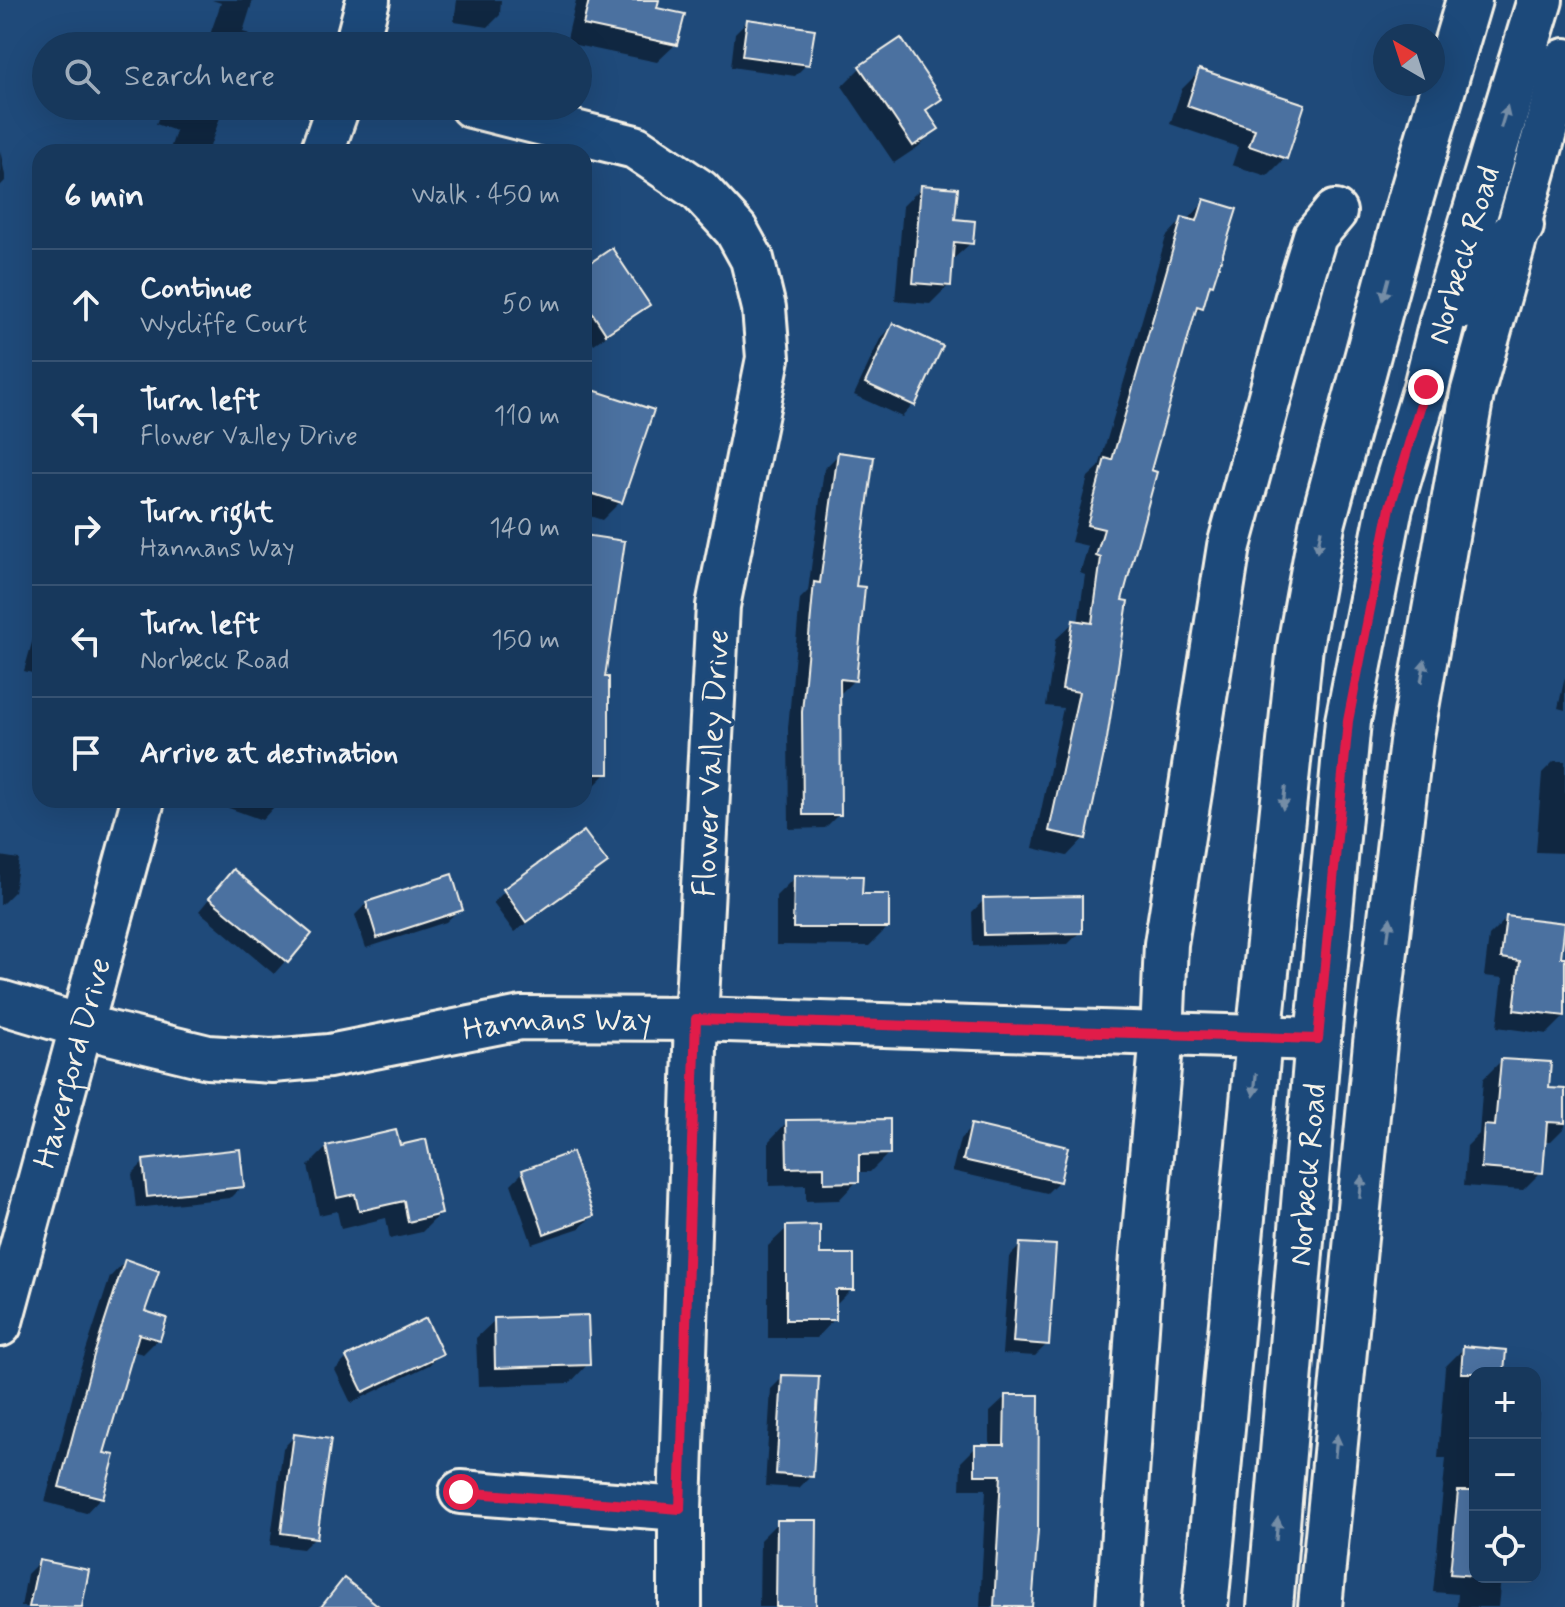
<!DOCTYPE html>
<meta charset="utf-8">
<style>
body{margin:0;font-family:Mynerve,sans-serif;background:#203f62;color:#f1f3f6}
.controls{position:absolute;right:24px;bottom:24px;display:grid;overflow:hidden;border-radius:16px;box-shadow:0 8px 32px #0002}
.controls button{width:72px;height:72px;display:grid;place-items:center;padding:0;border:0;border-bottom:2px solid #365272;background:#17385c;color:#f1f3f6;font:40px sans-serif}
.compass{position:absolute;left:1373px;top:24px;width:72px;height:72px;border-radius:50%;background:#17385c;box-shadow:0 8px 32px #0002;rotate:321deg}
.stop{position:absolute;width:24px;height:24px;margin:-18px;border:6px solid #e11d48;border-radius:50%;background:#fff}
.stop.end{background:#e11d48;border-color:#fff;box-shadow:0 2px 8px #0008}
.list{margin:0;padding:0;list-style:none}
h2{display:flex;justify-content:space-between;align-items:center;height:104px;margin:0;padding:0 32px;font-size:34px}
h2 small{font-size:26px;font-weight:400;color:#9eacbb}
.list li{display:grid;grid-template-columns:52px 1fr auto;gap:24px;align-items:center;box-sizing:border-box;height:112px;padding:0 32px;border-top:2px solid #365272}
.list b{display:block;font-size:30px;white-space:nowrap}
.list p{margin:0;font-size:26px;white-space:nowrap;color:#9eacbb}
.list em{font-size:26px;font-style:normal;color:#9eacbb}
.icon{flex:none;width:44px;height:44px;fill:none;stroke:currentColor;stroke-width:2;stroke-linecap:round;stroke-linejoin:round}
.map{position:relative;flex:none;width:1565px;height:1607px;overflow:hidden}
.search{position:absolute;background:#17385c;box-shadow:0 8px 32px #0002;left:32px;top:32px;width:560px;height:88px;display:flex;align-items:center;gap:20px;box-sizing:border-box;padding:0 28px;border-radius:44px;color:#9eacbb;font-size:30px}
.panel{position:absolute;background:#17385c;box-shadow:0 8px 32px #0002;left:32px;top:144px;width:560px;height:664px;border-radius:24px}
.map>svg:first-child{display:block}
.shadow{fill:#0007}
.building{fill:#4c71a0;stroke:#f4f1e8;stroke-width:2}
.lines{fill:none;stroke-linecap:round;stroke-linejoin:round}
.minor-casing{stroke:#f4f1e8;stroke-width:48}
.major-casing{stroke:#f4f1e8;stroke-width:50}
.minor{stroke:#1f4a7a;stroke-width:42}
.major{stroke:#1f4a7a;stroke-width:44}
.oneway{fill:#748da6}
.route{stroke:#e11d48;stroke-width:10}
.labels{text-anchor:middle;stroke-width:7;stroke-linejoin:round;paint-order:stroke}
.street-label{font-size:32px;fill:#f4f1e8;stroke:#1f4a7a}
</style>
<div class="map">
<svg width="1565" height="1607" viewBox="0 0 1565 1607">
<rect width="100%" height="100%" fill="#1f4a7a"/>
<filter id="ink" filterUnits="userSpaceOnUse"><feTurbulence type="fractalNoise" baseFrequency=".0125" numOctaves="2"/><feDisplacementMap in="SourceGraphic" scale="16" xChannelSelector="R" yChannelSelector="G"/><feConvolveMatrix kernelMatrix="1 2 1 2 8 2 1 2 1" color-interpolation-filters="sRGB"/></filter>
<g filter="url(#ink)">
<g class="shadow">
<path d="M212,0H253L243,32L250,34L246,46H206L221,3Z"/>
<path d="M457,0H501L500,15L488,27L454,22Z"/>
<path d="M576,0H657L655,9L676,44L657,62L566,43Z"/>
<path d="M747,21L807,64L795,76L731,67L735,33Z"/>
<path d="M860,68L940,99L925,113L936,129L918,147L894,163L842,86Z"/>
<path d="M1200,71L1285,158L1267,176L1232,165L1238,147L1170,124L1182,89Z"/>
<path d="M163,106H224L208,152H169L176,131L156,124Z"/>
<path d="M0,150L6,180L0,186Z"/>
<path d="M922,187L971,243L951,261L949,285L930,304L895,301L903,206Z"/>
<path d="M1205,201L1211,284L1207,288L1201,307L1192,316L1148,472L1120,601L1084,838L1067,856L1033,848L1063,708L1046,706L1056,639L1074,622L1078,623L1085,575L1080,573L1088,546L1071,542L1088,477L1099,467L1166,237L1183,219L1187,221Z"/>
<path d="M584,270L647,305L635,316L594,344L584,330Z"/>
<path d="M893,325L913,405L902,417L854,395L881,337Z"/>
<path d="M590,391L620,502L602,520L584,514V398Z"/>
<path d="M839,454L854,588V680L840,694L839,814L825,828L789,829L788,728L800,599L808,591L824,469Z"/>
<path d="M584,537L602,679L607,773L588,792H584Z"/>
<path d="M40,614V675L24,671Z"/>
<path d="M1565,677V710L1558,708Z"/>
<path d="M1554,761H1565V853L1536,852L1542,773Z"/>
<path d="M228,800H277L273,808L262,820L226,807Z"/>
<path d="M0,856L19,859L14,892L2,904H0Z"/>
<path d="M605,863L593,875L514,932L493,903L505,891Z"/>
<path d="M795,877L860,896L887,928L869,946L776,945V896Z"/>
<path d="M222,883L309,934L274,974L199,911Z"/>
<path d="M984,900L1080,932L1068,944L973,946L972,912Z"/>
<path d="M367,903L459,910L446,922L366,948L355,915Z"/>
<path d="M1507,918L1558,958L1565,959V1016L1547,1034L1497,1027L1503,978L1484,976L1489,936Z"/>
<path d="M1501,1061L1547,1090L1565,1091V1127L1551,1141H1544L1541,1172L1523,1190L1464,1186L1467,1146L1479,1134L1483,1079Z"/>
<path d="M787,1122L888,1154L870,1172H857V1181L839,1200L806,1201V1185L769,1186V1141Z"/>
<path d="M972,1127L1059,1181L1047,1193L952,1171L960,1139Z"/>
<path d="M327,1147L398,1148L440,1214L422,1232L390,1239L386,1218L341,1229L337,1211L319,1215L308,1166Z"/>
<path d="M144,1162L242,1186L230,1198L136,1208L132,1174Z"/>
<path d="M523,1172L592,1216L580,1228L532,1244L511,1184Z"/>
<path d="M787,1228L852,1289L834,1307V1319L816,1338H768V1246Z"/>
<path d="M1021,1245L1047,1344L1035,1356L1002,1354L1009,1257Z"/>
<path d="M125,1261L143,1313L158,1339L143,1354L132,1351L101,1454V1497L86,1513L45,1502L79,1372L110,1277Z"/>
<path d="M495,1320L588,1364L570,1383L478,1386L476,1338Z"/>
<path d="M1464,1348L1503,1368L1524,1370V1373H1475V1577H1501L1498,1607H1457L1458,1594L1433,1592L1446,1458H1438L1445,1367Z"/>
<path d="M441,1353L429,1365L351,1403L335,1370L347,1358Z"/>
<path d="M783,1377L811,1476L799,1488L765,1486L771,1389Z"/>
<path d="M1006,1397L1030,1607H980L986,1489H960L961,1462L976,1447H990V1412Z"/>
<path d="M1535,1413H1539L1535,1447Z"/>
<path d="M295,1436L315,1537L303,1549L270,1545L283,1448Z"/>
<path d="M778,1522L814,1607H759L760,1540Z"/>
<path d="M39,1562L80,1607H21L27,1574Z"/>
</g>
<g class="building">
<path d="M589,0H659L657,8L685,14L677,45L583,25Z"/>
<path d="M747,19L815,29L809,65L742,56Z"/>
<path d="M901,38L942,99L926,110L939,129L913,146L859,66Z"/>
<path d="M1199,69L1305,104L1287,159L1249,146L1255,129L1187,106Z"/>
<path d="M921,185L958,188L955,219L975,221L973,244L954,242L951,286L913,283Z"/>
<path d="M1204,199L1237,209L1213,285L1210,284L1203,308L1197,306L1151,470L1157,472L1122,600L1128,601L1107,739L1086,839L1049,831L1079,692L1062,689L1073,620L1092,623L1101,558L1096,556L1104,529L1087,525L1105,458L1112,460L1182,217L1197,221Z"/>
<path d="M612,248L650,305L606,334L584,300V267Z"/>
<path d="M893,323L943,346L915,406L865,383Z"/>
<path d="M590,389L654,410L622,503L587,492L591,482L584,480V406Z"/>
<path d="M838,452L874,457L856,586L865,587L856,681L840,679L841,815H803L802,712L814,582L820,583Z"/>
<path d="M584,535L625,541L605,677H609V774H584Z"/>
<path d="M584,831L608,863L526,922L503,889Z"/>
<path d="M233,869L312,934L288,963L209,898Z"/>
<path d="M452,874L463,910L377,938L366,902Z"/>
<path d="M794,875L863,876L862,894H889V928H793Z"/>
<path d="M1082,896V933L984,935L983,898Z"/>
<path d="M1506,916L1565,923L1561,957H1565V1016L1514,1010L1520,961L1501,958Z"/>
<path d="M1501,1059L1551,1062L1549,1088L1565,1089V1123L1547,1122L1543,1173L1481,1168L1484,1125L1495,1126Z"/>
<path d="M890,1119V1154L859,1155V1182L824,1183V1167L787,1168L786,1120Z"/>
<path d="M971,1124L1068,1147L1060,1182L963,1160Z"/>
<path d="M396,1130L400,1145L426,1139L442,1214L408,1222L404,1201L359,1211L355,1194L337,1198L326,1146Z"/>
<path d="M240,1149L244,1187L147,1197L143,1160Z"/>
<path d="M572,1152L594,1216L544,1234L522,1170Z"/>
<path d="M820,1225V1254H854V1290H836V1320H786V1226Z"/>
<path d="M1020,1243L1056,1245L1049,1345L1013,1342Z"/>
<path d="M125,1259L159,1271L145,1311L167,1318L160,1340L139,1334L104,1453L115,1455L103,1498L59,1487L94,1355Z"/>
<path d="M588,1315L590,1365L495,1368L494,1318Z"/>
<path d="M426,1318L443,1354L363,1392L346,1357Z"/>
<path d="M1463,1346L1506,1350L1504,1373H1461Z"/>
<path d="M782,1375L819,1376L813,1477L776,1474Z"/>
<path d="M1005,1395H1039L1038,1530L1032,1607H994L1001,1475H975V1445H1004Z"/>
<path d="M294,1434L331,1439L317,1538L281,1533Z"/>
<path d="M1458,1491H1475V1576L1450,1574Z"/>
<path d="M777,1520H817L816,1607H776Z"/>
<path d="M39,1560L89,1570L82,1607H29Z"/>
<path d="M344,1578L380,1607H321Z"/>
</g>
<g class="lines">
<g class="minor-casing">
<g id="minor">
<path d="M356,46L368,0"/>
<path d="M471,106L635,147L700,191L736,230L752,259L764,308L768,358L718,606L696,1019L680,1509V1607"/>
<path d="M322,152L338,106"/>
<path id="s1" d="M0,1002L81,1026L208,1057L272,1061L329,1056L521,1018L696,1019L1318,1039"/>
<path id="s2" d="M0,1325L143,800"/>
<path d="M461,1492L680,1509"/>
<path d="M1118,1607L1142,1255L1162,1035L1166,944L1229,546L1303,275L1315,236L1335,212"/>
<path d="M1320,1607L1375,1043L1411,742L1472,394L1565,60"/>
</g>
</g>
<g class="major-casing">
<g id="major">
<path d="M1465,306C1477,273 1497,251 1521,226"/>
<path d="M1205,1607L1259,1039L1300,646L1322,525L1406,214L1469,0"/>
<path id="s3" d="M1270,1607L1318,1039L1348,721L1390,507L1426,387L1443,318L1540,0"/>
</g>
</g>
<use href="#minor" class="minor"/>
<use href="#major" class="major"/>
</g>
<defs><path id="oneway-solid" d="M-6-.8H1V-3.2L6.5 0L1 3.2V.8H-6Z" transform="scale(2)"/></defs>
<g class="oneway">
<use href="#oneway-solid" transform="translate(1504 117) rotate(-73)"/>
<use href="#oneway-solid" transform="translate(1386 289) rotate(105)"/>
<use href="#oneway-solid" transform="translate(1319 541) rotate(100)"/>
<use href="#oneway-solid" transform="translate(1423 671) rotate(-80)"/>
<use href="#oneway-solid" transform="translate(1284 798) rotate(96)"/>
<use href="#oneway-solid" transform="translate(1389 929) rotate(-83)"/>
<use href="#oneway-solid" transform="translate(1255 1085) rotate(96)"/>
<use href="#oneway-solid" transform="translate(1361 1187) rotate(-84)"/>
<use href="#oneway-solid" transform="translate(1336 1446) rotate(-84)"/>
<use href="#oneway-solid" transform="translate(1277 1529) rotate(-85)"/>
</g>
</g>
<g class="lines" filter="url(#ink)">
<path class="route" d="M461,1492L680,1509L696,1019L1318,1039L1348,721L1390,507L1426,387"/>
</g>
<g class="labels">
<g class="street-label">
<text dy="11" stroke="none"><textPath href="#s3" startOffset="1370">Norbeck Road</textPath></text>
<text transform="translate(710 763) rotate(-87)" y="11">Flower Valley Drive</text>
<text dy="11" stroke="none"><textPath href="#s1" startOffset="568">Hannans Way</textPath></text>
<text dy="11" stroke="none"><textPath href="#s2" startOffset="272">Haverford Drive</textPath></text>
<text dy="11" stroke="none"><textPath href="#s3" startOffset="434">Norbeck Road</textPath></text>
</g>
</g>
</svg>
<div class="controls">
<button>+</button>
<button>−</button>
<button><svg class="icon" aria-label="locate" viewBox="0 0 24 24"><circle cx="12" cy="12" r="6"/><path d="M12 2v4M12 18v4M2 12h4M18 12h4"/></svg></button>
</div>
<svg class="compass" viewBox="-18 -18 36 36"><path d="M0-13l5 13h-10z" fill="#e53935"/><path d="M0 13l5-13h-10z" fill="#9eacbb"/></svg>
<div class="stop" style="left:461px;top:1492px"></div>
<div class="stop end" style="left:1426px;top:387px"></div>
<div class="search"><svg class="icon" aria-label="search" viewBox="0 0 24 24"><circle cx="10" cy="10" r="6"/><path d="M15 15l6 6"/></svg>Search here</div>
<section class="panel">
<h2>6 min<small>Walk · 450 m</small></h2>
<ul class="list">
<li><svg class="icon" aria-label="ahead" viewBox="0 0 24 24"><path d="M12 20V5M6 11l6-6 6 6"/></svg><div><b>Continue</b><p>Wycliffe Court</p></div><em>50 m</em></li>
<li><svg class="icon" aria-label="left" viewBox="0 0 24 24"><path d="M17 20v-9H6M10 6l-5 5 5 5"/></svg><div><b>Turn left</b><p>Flower Valley Drive</p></div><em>110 m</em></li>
<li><svg class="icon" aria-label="right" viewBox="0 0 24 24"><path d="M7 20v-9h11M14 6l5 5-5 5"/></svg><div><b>Turn right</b><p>Hannans Way</p></div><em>140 m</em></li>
<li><svg class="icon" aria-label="left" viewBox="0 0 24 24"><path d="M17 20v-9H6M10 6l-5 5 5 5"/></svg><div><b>Turn left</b><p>Norbeck Road</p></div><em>150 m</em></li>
<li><svg class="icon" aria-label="arrive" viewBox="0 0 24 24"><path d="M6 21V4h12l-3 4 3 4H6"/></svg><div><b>Arrive at destination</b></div></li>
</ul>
</section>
</div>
